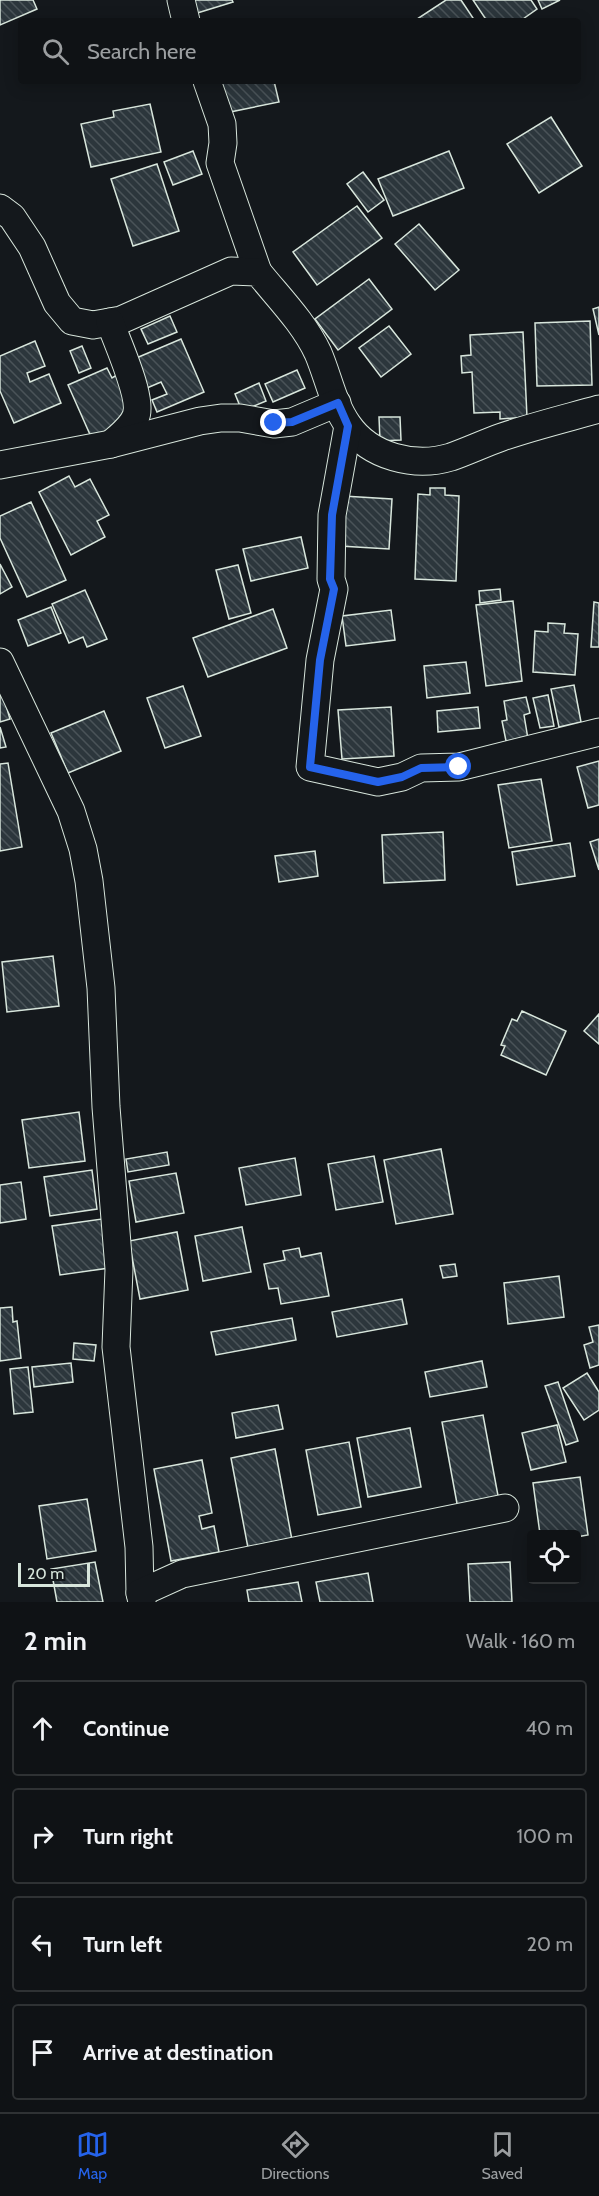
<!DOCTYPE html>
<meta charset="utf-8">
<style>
body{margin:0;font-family:Cabin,sans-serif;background:#181b1e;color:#f1f3f6}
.controls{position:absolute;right:18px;bottom:18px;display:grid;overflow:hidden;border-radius:6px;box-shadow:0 3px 15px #0003}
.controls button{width:54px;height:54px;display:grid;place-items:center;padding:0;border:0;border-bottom:2px solid #2f3234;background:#0f1215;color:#f1f3f6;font:30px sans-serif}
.scale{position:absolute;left:18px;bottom:15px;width:72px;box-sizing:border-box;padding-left:6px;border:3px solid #d8e6dc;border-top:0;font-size:16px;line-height:21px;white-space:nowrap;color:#d8e6dc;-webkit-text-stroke:4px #14181c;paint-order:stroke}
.stop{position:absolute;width:18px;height:18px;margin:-14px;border:4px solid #2563eb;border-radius:50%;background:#fff}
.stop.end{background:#2563eb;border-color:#fff;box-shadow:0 2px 6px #0008}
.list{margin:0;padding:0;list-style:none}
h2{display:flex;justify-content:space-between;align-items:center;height:78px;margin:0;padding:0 24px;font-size:26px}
h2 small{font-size:20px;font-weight:400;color:#9b9ea0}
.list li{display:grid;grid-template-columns:39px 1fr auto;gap:18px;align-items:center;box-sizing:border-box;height:96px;margin:0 12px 12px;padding:0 12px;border:2px solid #2f3234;border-radius:6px}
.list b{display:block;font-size:22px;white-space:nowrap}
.list em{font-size:20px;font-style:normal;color:#9b9ea0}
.icon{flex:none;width:33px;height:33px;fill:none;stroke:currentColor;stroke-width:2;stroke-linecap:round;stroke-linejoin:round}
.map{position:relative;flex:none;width:599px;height:1602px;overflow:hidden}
.search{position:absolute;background:#0f1215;box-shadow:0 3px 15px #0003;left:18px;right:18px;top:18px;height:66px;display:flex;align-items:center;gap:15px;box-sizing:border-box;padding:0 21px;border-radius:6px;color:#9b9ea0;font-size:22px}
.sheet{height:510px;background:#0f1215}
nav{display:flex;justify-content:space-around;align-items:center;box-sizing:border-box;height:84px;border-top:2px solid #2f3234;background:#0f1215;font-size:16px;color:#9b9ea0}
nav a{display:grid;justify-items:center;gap:3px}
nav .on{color:#2563eb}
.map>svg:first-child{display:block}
.building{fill:url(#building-back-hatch);stroke:#d8e6dc;stroke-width:1.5}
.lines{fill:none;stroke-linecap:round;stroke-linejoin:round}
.minor-casing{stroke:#d8e6dc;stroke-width:29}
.minor{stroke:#14181c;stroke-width:27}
.route{stroke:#2563eb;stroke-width:8}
</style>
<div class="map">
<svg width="599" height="1602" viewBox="0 0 599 1602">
<defs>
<pattern id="building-back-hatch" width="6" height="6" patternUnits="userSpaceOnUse" patternTransform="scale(1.5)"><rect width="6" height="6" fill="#2c363c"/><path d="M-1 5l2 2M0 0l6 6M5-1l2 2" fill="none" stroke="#4a5358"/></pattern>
</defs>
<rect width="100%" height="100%" fill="#14181c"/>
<g class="building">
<path d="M0,0H33L37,9L0,25Z"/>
<path d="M190,0H232L233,2L194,14Z"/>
<path d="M446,0H461L475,21H414Z"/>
<path d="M473,0H531L537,9L520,21H487Z"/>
<path d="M538,0H560L542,9Z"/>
<path d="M218,81H274L279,102L225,113Z"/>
<path d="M150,104L161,152L91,167L81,124L114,117L113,111Z"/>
<path d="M551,117L582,166L539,193L507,144Z"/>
<path d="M193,151L202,174L173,185L164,162Z"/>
<path d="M449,151L464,188L393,216L378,179Z"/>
<path d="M157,164L179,231L133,246L111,179Z"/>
<path d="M363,172L384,200L368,212L347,184Z"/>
<path d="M357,206L382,238L317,285L293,252Z"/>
<path d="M419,224L459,270L435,290L395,244Z"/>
<path d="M369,279L392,309L338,350L315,319Z"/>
<path d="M599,307V335L593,309Z"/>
<path d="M170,316L177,332L148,344L141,329Z"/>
<path d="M590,321L592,385L537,386L535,323Z"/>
<path d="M389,326L411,354L381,377L359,348Z"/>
<path d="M523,332L527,417L500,419V412L474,413L472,372L462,373L461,356L471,355L470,335Z"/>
<path d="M181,339L204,392L157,412L152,400L167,394L161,382L147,388L134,359Z"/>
<path d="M35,341L45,366L27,373L30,382L49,374L61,403L14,423L0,391V356Z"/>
<path d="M82,346L91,368L79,373L70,351Z"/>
<path d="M107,368L112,378L117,375L131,422L92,439L68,385Z"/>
<path d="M297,370L305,388L273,402L265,384Z"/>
<path d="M259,383L266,401L242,411L235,394Z"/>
<path d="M379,417H400L401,440L380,441Z"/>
<path d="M69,476L75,487L90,479L109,515L97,521L105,537L71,555L39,492Z"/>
<path d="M430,488H445V495L459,496L456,581L415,579L418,494L430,495Z"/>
<path d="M343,496L392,499L389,549L340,546Z"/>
<path d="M31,502L66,580L27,597L0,538V516Z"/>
<path d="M301,537L308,568L251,581L243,549Z"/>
<path d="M0,564L12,587L0,594Z"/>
<path d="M238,565L251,613L229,619L216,570Z"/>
<path d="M500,589L501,600L480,603L479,591Z"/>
<path d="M85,590L107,639L87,647L83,637L69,643L52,604Z"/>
<path d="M513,601L522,681L486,686L476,605Z"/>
<path d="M594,602L599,603V647H591Z"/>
<path d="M51,607L61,633L28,646L18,620Z"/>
<path d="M273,609L287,648L208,677L193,638Z"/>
<path d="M391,610L395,640L346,646L342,616Z"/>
<path d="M548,623L565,624L564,633L578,634L575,675L533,672L535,631L548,632Z"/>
<path d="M466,662L470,693L427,698L424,666Z"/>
<path d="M574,685L581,722L559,727L551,689Z"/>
<path d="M183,686L201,736L165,748L147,698Z"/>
<path d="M3,695L10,719L0,722V696Z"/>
<path d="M548,695L554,726L540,728L533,698Z"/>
<path d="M526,697L530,713L524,715L528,739L506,741L502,721L507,720L504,701Z"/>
<path d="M391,707L394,756L342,759L338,710Z"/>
<path d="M478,707L480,728L438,732L437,711Z"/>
<path d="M104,711L121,751L68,773L51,733Z"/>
<path d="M0,727L6,747L0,748Z"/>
<path d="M599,761V805L588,808L577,767Z"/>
<path d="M8,763L22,847L0,851V764Z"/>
<path d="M541,779L552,841L509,848L498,785Z"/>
<path d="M443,832L445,880L384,883L382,835Z"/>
<path d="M599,839V870L590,842Z"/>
<path d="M570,843L575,876L517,885L512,852Z"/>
<path d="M315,851L318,876L279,882L275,856Z"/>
<path d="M53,956L59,1006L7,1012L2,962Z"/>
<path d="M522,1011L566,1031L546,1075L501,1055L505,1046L501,1045L512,1019L517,1021Z"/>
<path d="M599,1014V1044L584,1031Z"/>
<path d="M79,1112L85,1161L29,1168L22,1120Z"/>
<path d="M441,1149L453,1214L396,1224L384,1160Z"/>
<path d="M167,1152L169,1165L128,1172L126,1159Z"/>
<path d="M374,1156L383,1202L336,1210L328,1164Z"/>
<path d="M295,1158L301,1195L246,1205L239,1168Z"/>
<path d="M92,1170L97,1209L50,1216L44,1177Z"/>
<path d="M176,1173L184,1213L136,1222L129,1181Z"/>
<path d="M21,1182L26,1219L0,1223V1185Z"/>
<path d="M102,1219L109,1268L60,1275L52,1226Z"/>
<path d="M242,1227L251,1272L203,1281L195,1236Z"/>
<path d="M177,1232L188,1290L140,1299L129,1241Z"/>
<path d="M299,1248L301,1257L321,1253L329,1296L281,1304L278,1288L269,1289L264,1264L285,1260L283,1251Z"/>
<path d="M455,1264L457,1276L443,1278L440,1266Z"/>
<path d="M559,1276L564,1317L508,1324L504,1283Z"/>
<path d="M402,1299L407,1324L337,1337L332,1312Z"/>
<path d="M12,1307L13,1322L17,1321L21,1358L0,1361V1308Z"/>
<path d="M292,1318L296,1340L216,1355L211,1332Z"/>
<path d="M599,1325V1365L590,1368L584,1345L593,1342L589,1327Z"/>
<path d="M74,1343L96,1345L94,1361L73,1359Z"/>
<path d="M482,1361L487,1387L430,1397L425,1372Z"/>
<path d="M71,1363L73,1382L34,1387L32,1367Z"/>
<path d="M28,1367L33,1412L14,1414L10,1369Z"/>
<path d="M587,1373L599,1392V1410L584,1420L563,1388Z"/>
<path d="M558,1382L578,1441L566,1445L545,1386Z"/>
<path d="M278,1405L283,1429L236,1438L232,1413Z"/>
<path d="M483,1415L499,1501L458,1509L442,1422Z"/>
<path d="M557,1425L566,1462L531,1470L522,1433Z"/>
<path d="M410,1428L421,1487L368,1497L357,1438Z"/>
<path d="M349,1442L361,1507L318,1515L306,1450Z"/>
<path d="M275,1449L292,1540L248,1548L231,1458Z"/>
<path d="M202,1460L212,1513L199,1516L202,1529L214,1526L219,1552L171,1561L154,1469Z"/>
<path d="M580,1477L588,1535L576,1537V1534H540L533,1483Z"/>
<path d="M87,1499L96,1551L47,1559L39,1506Z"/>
<path d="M95,1562L103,1602H57L51,1569Z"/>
<path d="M510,1562L512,1602H470L468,1564Z"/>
<path d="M368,1573L373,1602H320L316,1582Z"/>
<path d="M298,1582L302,1602H249L247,1590Z"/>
</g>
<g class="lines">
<g class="minor-casing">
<g id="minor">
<path d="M181,0L186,21"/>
<path d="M207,81L222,124L223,143L220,163L258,272"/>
<path d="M0,208L12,217L32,247L57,303L72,321L93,325L121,320L231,271L258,272C279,298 304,323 318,353C328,376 333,404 348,425C370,457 415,468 451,457C468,451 485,443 502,437C534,426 567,418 599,409"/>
<path d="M110,322C117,342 143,398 136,416C132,427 120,436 111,444"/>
<path d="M348,426L332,515L331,579L334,589L320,660L310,767L378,782L402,777L421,768L459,767L599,732"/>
<path d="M0,465L111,444L200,421L221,418H240L274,424L292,422L337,403"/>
<path d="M0,662L71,811L83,849L89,881L101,988L106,1107L119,1269L116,1347L139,1547L140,1593L142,1602"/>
<path d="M140,1593L182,1574L505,1508"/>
</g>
</g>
<use href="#minor" class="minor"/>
</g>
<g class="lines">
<path class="route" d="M274,423L292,422L338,403L348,426L332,515L330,579L334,589L320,660L310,767L378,782L402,777L421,768L459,767"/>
</g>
</svg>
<div class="controls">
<button><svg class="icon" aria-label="locate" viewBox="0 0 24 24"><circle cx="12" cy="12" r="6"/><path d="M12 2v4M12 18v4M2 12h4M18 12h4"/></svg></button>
</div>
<div class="scale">20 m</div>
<div class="stop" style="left:459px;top:767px"></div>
<div class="stop end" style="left:274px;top:423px"></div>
<div class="search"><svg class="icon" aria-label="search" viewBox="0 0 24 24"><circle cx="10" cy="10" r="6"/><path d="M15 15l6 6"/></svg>Search here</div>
</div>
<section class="sheet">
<h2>2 min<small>Walk · 160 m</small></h2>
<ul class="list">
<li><svg class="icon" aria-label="ahead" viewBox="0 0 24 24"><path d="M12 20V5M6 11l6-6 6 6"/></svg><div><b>Continue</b></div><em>40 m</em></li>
<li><svg class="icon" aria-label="right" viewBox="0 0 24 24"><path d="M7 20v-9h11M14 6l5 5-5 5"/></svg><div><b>Turn right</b></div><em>100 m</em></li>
<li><svg class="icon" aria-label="left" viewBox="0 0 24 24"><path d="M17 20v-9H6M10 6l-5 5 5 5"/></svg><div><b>Turn left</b></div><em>20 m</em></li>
<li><svg class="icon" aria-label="arrive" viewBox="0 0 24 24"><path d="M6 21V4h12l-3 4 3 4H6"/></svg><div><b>Arrive at destination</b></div></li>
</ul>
</section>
<nav>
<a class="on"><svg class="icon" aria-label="map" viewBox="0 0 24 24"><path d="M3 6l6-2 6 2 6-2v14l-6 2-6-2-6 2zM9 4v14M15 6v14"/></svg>Map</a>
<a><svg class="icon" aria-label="directions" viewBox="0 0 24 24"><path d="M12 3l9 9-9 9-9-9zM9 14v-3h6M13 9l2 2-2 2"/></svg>Directions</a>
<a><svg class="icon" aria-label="saved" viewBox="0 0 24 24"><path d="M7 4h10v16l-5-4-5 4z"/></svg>Saved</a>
</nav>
